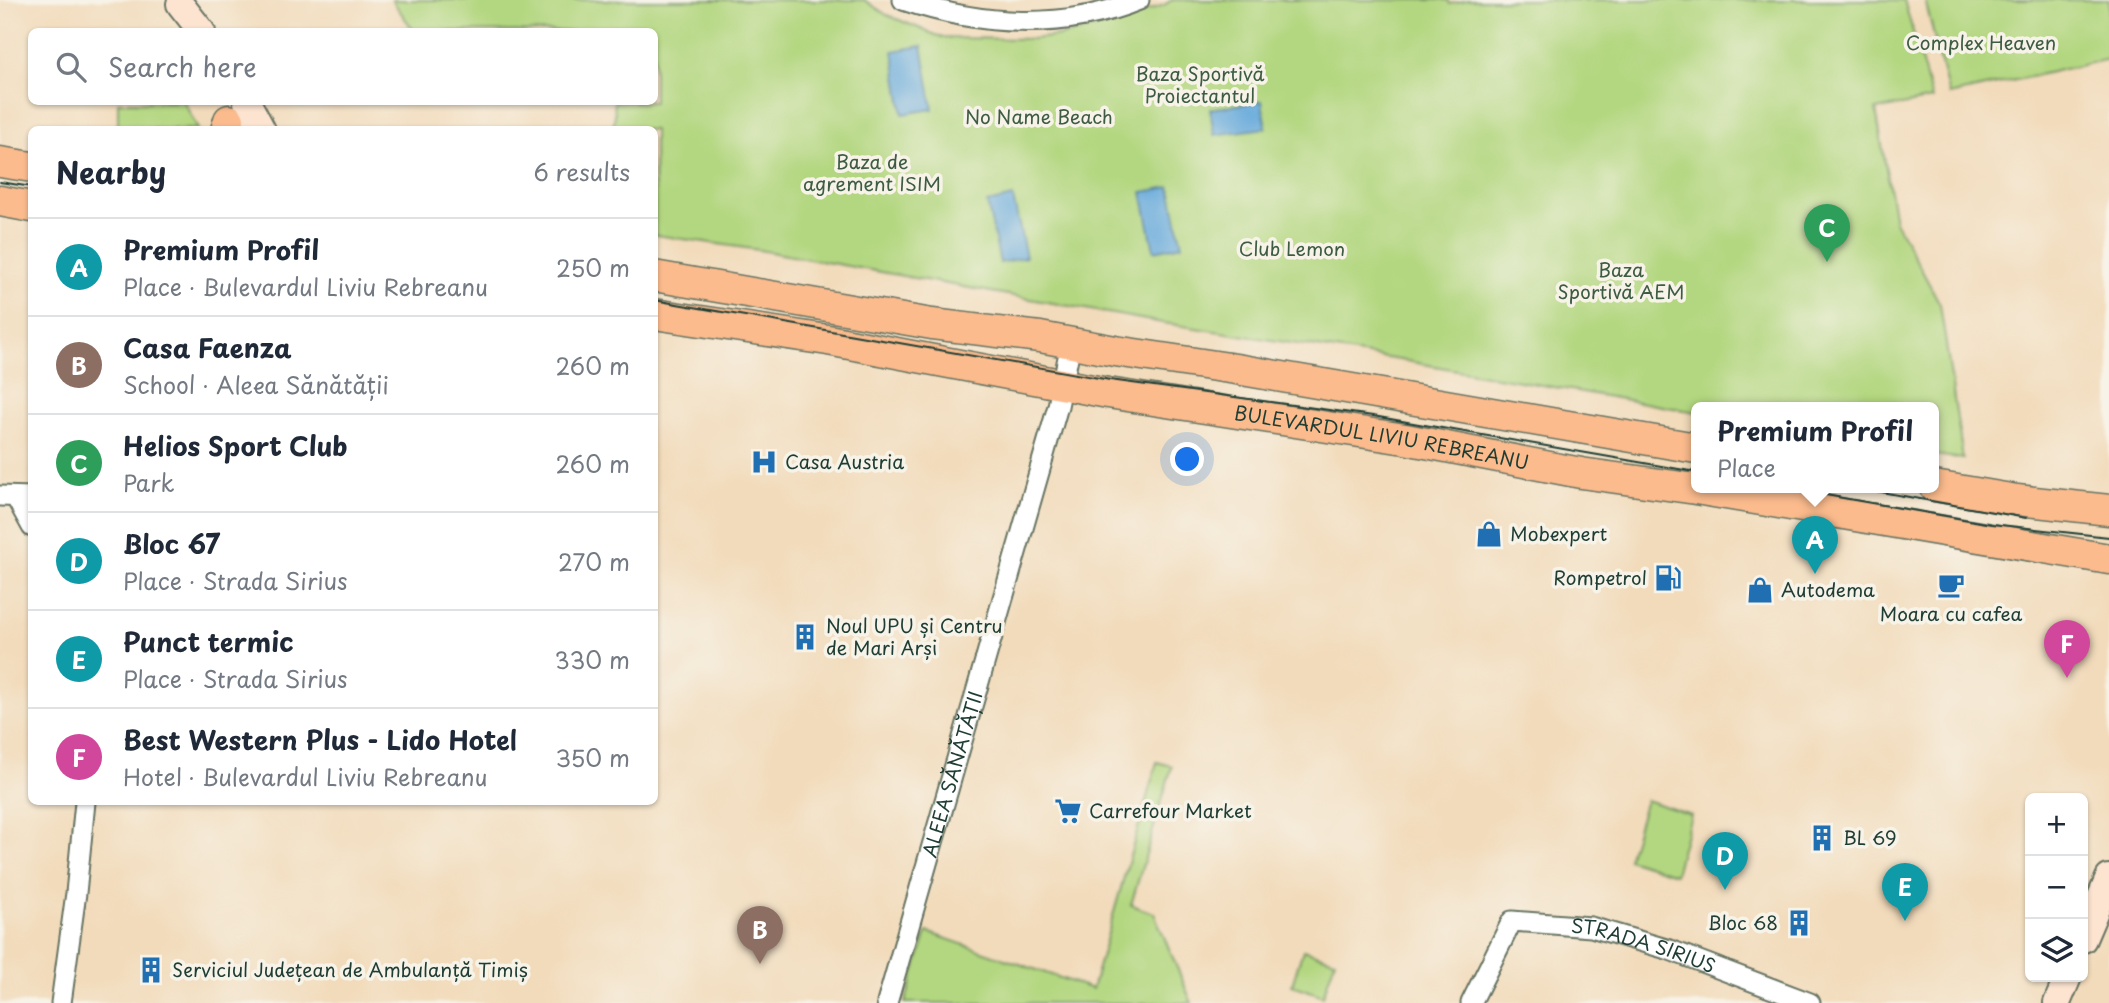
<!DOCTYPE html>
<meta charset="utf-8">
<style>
body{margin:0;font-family:"Playpen Sans",sans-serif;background:#f2f2f3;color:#1f2937}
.controls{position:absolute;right:21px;bottom:21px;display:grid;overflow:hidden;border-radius:10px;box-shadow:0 2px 5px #0004}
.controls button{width:63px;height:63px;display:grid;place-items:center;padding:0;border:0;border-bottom:2px solid #e0e1e3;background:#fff;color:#1f2937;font:35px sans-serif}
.you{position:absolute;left:1188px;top:460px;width:24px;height:24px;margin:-18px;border:5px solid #fff;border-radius:50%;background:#1a73e8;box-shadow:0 0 0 10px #1a73e833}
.badge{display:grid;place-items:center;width:46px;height:46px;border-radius:50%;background:#1f6fb2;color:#fff;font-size:23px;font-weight:700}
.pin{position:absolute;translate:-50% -58px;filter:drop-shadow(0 2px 4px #0008)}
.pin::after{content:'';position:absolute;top:37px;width:24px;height:21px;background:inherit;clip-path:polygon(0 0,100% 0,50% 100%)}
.popup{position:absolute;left:1691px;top:402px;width:248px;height:91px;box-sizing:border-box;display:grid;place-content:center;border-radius:10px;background:#fff;filter:drop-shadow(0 2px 5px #0005);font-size:23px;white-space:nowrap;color:#747a83}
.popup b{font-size:26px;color:#1f2937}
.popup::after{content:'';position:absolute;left:50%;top:100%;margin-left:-14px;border:14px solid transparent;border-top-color:#fff}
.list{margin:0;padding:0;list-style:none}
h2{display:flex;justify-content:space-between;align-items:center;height:91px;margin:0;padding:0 28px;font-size:30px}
h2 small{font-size:23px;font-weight:400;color:#747a83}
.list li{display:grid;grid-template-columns:46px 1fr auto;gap:21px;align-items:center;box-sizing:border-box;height:98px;padding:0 28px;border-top:2px solid #e0e1e3}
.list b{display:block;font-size:26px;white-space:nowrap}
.list p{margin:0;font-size:23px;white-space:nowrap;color:#747a83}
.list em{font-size:23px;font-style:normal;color:#747a83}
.icon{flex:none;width:38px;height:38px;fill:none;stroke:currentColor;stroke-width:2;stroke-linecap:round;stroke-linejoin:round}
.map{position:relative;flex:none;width:2109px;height:1003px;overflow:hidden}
.search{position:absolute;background:#fff;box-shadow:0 2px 5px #0004;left:28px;top:28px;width:630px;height:77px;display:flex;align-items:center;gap:18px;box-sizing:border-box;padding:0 24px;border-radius:10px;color:#747a83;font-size:26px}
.panel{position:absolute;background:#fff;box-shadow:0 2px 5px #0004;left:28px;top:126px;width:630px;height:679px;border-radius:10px}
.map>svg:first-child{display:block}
.green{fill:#b3d780;stroke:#698a5a;stroke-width:2}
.water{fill:#68aadc;stroke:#447488;stroke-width:2}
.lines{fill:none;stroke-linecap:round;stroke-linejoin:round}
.street-casing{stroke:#697463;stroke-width:23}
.secondary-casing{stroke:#697463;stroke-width:30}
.primary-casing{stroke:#697463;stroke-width:33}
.street{stroke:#fff;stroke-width:19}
.secondary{stroke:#fde4d1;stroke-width:26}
.primary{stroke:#fbbb8d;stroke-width:30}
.tram{stroke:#1f3d34;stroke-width:2}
.labels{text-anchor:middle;stroke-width:7;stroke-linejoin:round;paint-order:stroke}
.park-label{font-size:19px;fill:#3d5c43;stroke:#f7f3e8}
.street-label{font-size:19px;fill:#1f3d34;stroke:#f7f3e8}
.poi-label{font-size:19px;fill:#1f3d34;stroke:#f7f3e8;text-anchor:start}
</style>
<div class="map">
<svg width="2109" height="1003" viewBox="0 0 2109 1003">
<rect width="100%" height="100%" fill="#f7f3e8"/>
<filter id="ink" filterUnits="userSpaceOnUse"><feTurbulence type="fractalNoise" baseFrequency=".0143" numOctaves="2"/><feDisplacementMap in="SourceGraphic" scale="14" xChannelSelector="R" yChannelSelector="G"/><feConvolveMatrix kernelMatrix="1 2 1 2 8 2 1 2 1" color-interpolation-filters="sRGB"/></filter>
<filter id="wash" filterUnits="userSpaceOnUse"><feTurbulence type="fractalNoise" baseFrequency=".00686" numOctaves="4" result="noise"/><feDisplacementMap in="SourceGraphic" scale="28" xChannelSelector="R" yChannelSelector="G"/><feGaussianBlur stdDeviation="1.57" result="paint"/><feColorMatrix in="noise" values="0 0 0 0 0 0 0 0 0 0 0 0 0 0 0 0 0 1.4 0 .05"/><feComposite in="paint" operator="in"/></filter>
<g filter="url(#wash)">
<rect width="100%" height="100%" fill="#f2dbbb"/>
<g class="green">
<path d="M392,0H864L887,15L943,38L1031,39L1060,36L1103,26L1164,5L1172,0H1448L1450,4L1467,0H1904L1932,99L1876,110L1895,221L1940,304L1963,459L1934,455V408H1696V412L1406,361L1157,322L759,250L655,235L654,130L613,129L615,115L614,102H654V32L414,31Z"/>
<path d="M1925,0H2109V59L1949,95Z"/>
<path d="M118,102H184L198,129H118Z"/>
<path d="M1157,762L1172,766L1131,905L1154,913L1192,1003H905L927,932L1092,989Z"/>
<path d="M1646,800L1691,815L1675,874L1628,859Z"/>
<path d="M1303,950L1335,960L1323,996L1292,985Z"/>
</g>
<g class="water">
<path d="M922,46L933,109L903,114L893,51Z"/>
<path d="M1262,101L1266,128L1214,135L1210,109Z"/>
<path d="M1170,187L1182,245L1154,251L1142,192Z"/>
<path d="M1013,197L1026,257L1000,263L987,203Z"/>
</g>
</g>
<g filter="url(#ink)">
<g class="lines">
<g class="street-casing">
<g id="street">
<path d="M903,0C980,26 1063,31 1139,0"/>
<path d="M0,496L32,497"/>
<path d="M16,498L32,527"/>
<path d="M61,1003L76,893L85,802"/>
<path id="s1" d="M887,1003L1058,406L1071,343"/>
<path id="s2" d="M1471,1003L1512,921L1591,927L1670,950L1810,1003"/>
</g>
</g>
<g class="secondary-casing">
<g id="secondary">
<path d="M180,4L202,32"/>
<path d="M247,102L262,130"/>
<path d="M2083,939L2109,878"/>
<path d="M2057,1003L2068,977"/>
</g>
</g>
<g class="primary-casing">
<g id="primary">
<path d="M226,130L229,120"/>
<path d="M0,162L32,167"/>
<path d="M0,201L32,207"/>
<path d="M654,276L932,324L1040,337L1115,351L1236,369L1696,448"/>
<path id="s3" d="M654,314L828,340L1108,393L1405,439L1581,473L1696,489L2109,559"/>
<path d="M1934,486L2017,500L2109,510"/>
</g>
</g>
<use href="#street" class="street"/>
<use href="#secondary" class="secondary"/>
<use href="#primary" class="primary"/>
<g class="tram">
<path d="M0,182L32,187"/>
<path d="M654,300L1110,380L1373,416L1696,472"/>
<path d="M1786,488L1991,524L2109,537"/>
<path d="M1859,488L2026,518"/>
</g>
</g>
</g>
<defs>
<g id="hospital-bare" transform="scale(2.1)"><path d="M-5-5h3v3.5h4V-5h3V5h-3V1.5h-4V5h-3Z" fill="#1f6fb2" stroke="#f7f3e8" stroke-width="2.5" paint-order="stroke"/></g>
<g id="shop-bare" transform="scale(2.1)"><path d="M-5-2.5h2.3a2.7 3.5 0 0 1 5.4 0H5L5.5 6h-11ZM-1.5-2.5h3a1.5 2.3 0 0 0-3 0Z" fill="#1f6fb2" stroke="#f7f3e8" stroke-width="2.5" paint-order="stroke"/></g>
<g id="fuel-bare" transform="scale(2.1)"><path d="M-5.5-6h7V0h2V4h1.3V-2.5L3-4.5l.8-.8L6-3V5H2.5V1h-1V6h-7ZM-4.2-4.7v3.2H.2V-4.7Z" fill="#1f6fb2" stroke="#f7f3e8" stroke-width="2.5" paint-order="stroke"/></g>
<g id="cafe-bare" transform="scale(2.1)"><path d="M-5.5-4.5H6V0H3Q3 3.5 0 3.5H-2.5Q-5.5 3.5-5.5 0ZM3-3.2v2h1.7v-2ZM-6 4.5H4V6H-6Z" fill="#1f6fb2" stroke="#f7f3e8" stroke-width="2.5" paint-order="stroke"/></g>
<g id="building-bare" transform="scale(2.1)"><path d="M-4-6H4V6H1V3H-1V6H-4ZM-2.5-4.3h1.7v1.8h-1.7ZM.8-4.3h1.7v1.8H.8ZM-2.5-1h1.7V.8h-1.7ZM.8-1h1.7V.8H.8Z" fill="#1f6fb2" stroke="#f7f3e8" stroke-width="2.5" paint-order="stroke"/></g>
<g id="supermarket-bare" transform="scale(2.1)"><path d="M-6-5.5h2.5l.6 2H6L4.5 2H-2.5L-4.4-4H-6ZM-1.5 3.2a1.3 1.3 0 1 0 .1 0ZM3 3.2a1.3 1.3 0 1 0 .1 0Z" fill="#1f6fb2" stroke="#f7f3e8" stroke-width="2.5" paint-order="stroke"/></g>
</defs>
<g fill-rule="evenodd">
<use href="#hospital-bare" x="764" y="462"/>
<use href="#shop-bare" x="1489" y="534"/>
<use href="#fuel-bare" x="1668" y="578"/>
<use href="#cafe-bare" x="1951" y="585"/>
<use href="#shop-bare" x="1760" y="590"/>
<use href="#building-bare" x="805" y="637"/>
<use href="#supermarket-bare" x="1068" y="811"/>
<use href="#building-bare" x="1822" y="838"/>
<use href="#building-bare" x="1799" y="923"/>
<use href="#building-bare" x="151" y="970"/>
</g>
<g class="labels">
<g class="park-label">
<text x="1981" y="50">Complex Heaven</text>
<text x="1200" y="81">Baza Sportivă<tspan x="1200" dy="22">Proiectantul</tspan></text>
<text x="1039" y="124">No Name Beach</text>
<text x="872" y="169">Baza de<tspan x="872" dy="22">agrement ISIM</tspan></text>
<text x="1292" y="256">Club Lemon</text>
<text x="1621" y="277">Baza<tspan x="1621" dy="22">Sportivă AEM</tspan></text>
</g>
<g class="street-label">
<text dy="7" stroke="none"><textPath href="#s3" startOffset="738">BULEVARDUL LIVIU REBREANU</textPath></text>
<text dy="7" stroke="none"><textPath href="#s1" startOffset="238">ALEEA SĂNĂTĂȚII</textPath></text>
<text dy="7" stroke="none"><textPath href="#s2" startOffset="226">STRADA SIRIUS</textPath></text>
</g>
<g class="poi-label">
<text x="785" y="469">Casa Austria</text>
<text x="1510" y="541">Mobexpert</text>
<text x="1647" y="585" text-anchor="end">Rompetrol</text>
<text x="1781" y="597">Autodema</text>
<text x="1951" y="621" text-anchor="middle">Moara cu cafea</text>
<text x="826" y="633">Noul UPU și Centru<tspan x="826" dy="22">de Mari Arși</tspan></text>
<text x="1089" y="818">Carrefour Market</text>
<text x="1843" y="845">BL 69</text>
<text x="1778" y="930" text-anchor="end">Bloc 68</text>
<text x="172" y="977">Serviciul Județean de Ambulanță Timiș</text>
</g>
</g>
</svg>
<div class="controls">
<button>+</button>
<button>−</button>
<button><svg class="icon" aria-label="layers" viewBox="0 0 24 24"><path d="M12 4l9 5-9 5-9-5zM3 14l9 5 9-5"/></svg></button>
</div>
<div class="you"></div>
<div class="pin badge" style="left:1815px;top:574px;background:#0f9aa8">A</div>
<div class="popup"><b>Premium Profil</b>Place</div>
<div class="pin badge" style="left:760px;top:964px;background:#8d6e63">B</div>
<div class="pin badge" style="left:1827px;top:262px;background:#2e9e5b">C</div>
<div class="pin badge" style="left:1725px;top:890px;background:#0f9aa8">D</div>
<div class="pin badge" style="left:1905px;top:921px;background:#0f9aa8">E</div>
<div class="pin badge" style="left:2067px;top:678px;background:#d1479c">F</div>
<div class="search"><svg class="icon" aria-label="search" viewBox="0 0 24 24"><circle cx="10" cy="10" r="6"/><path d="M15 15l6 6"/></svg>Search here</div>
<section class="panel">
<h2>Nearby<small>6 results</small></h2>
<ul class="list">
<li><span class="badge" style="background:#0f9aa8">A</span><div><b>Premium Profil</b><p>Place · Bulevardul Liviu Rebreanu</p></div><em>250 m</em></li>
<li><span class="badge" style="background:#8d6e63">B</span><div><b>Casa Faenza</b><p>School · Aleea Sănătății</p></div><em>260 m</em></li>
<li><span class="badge" style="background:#2e9e5b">C</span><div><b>Helios Sport Club</b><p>Park</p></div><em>260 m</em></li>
<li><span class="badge" style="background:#0f9aa8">D</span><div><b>Bloc 67</b><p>Place · Strada Sirius</p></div><em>270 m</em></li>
<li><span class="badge" style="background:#0f9aa8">E</span><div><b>Punct termic</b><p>Place · Strada Sirius</p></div><em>330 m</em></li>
<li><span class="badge" style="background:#d1479c">F</span><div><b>Best Western Plus - Lido Hotel</b><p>Hotel · Bulevardul Liviu Rebreanu</p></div><em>350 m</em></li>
</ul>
</section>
</div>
